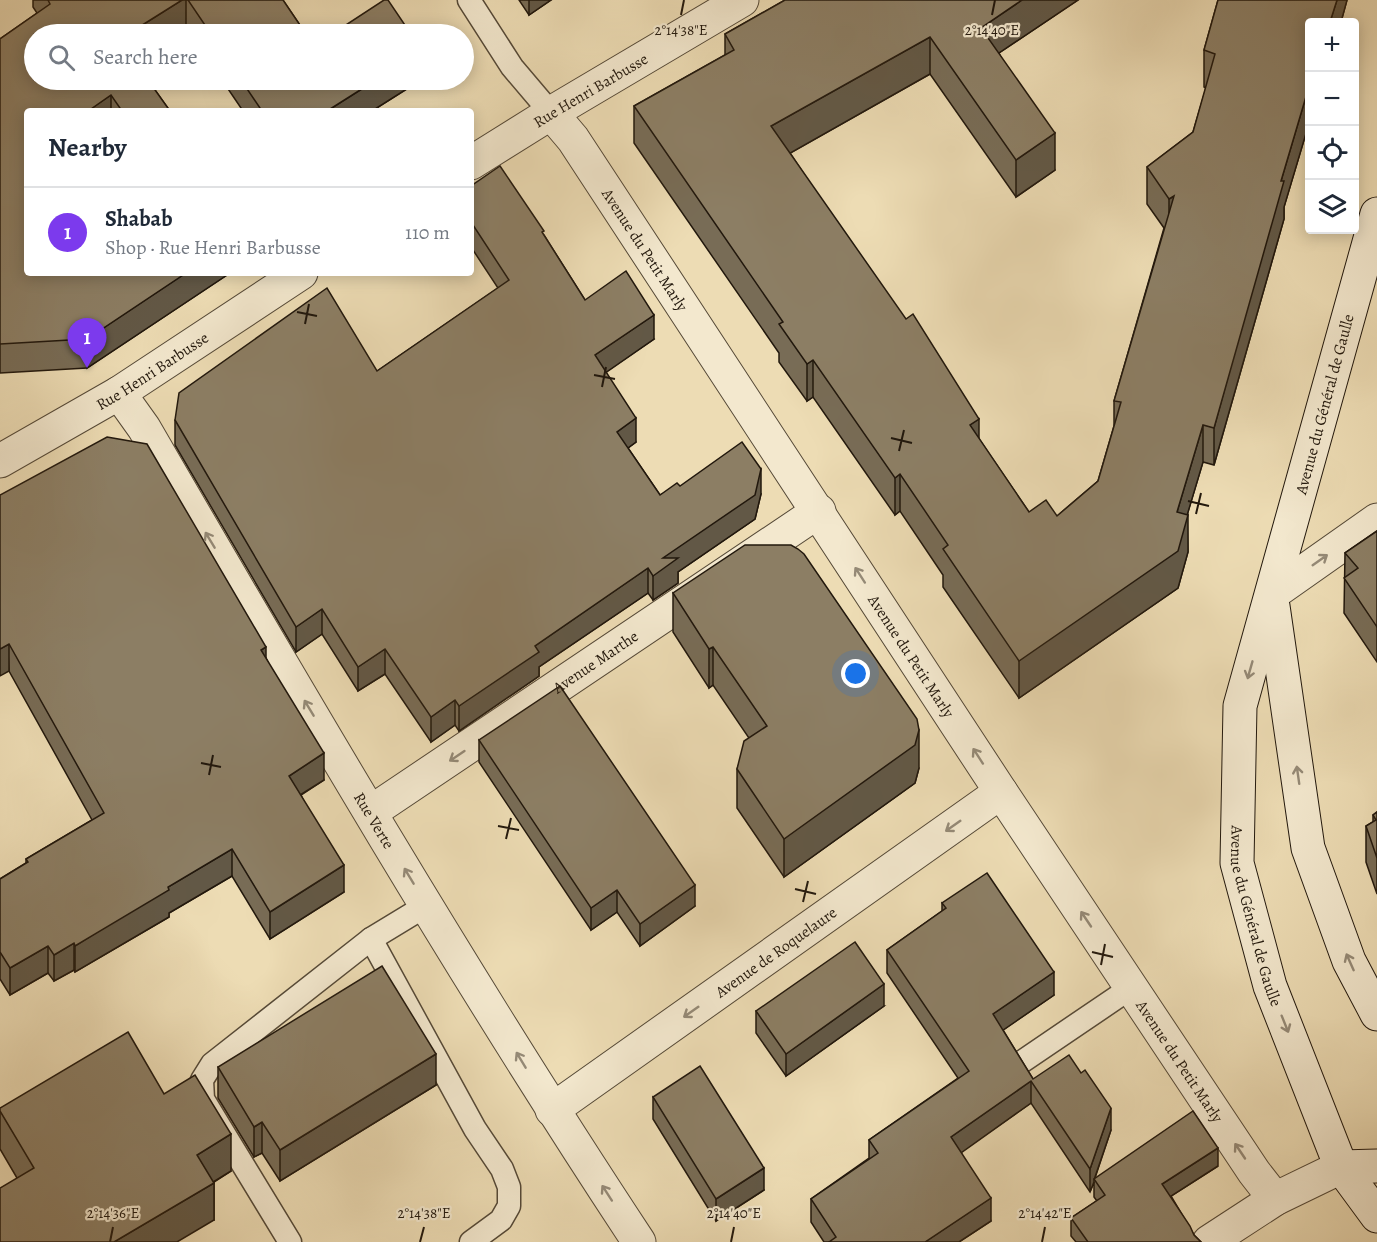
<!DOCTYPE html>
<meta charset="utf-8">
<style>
body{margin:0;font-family:Alegreya,serif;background:#f2f2f3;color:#1f2937}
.controls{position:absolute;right:18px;top:18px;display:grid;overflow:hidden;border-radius:6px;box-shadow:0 3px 15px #0003}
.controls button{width:54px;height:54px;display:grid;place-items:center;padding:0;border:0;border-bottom:2px solid #e0e1e3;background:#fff;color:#1f2937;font:30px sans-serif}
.you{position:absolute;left:856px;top:674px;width:21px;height:21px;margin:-15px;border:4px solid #fff;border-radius:50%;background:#1a73e8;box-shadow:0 0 0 9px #1a73e833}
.badge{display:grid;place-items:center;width:39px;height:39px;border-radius:50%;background:#7c3aed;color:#fff;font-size:20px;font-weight:700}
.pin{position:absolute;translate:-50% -50px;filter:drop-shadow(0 2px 3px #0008)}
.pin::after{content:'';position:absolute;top:32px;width:21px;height:18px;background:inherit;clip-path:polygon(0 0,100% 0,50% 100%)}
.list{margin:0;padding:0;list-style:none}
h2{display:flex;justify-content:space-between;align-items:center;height:78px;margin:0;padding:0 24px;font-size:26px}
h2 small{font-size:20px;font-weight:400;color:#747a83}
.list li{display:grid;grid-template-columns:39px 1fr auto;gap:18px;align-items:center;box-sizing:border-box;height:90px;padding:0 24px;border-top:2px solid #e0e1e3}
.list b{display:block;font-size:22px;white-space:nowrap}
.list p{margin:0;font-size:20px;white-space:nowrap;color:#747a83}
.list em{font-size:20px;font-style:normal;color:#747a83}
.icon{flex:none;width:33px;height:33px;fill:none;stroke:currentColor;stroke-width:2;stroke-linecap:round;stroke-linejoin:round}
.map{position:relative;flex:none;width:1377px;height:1242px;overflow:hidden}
.search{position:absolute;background:#fff;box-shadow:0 3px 15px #0003;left:24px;top:24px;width:450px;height:66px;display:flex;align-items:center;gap:15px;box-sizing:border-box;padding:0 21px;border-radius:33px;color:#747a83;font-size:22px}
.panel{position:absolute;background:#fff;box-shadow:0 3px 15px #0003;left:24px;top:108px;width:450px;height:168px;border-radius:6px}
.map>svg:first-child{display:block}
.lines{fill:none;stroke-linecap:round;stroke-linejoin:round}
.service-casing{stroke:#554937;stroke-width:25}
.minor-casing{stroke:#554937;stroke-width:35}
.tertiary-casing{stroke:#554937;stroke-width:35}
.secondary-casing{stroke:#22180d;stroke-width:35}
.service{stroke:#f3e8ce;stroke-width:22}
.minor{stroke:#f3e8ce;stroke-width:33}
.tertiary{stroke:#f3e8ce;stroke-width:33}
.secondary{stroke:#f3e8ce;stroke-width:33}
.wall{fill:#786c56;stroke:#22180d;stroke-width:1.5}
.shaded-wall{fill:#625846;stroke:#22180d;stroke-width:1.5}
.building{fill:#8c7e64;stroke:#22180d;stroke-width:1.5}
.oneway{stroke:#958a77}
.ticks{fill:none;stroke:#22180d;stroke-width:2}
.labels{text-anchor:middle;stroke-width:4.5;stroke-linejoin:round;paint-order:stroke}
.street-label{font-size:16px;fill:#22180d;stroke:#f3e8ce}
.ticks-label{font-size:15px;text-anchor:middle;fill:#22180d;stroke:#f3e8ce;stroke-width:4.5;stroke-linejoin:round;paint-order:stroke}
</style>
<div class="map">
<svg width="1377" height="1242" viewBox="0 0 1377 1242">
<rect width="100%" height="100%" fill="#eddcb4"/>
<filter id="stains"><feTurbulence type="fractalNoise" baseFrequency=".00333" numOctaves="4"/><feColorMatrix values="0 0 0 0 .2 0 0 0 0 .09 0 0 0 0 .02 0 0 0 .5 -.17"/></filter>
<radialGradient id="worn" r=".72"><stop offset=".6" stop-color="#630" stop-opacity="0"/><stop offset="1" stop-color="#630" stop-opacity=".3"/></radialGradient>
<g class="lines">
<g class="service-casing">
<g id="service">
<path d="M469,0L512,67L551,113"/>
<path d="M371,939L475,1129L502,1169L509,1187V1206L501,1220L471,1242"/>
<path d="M1023,1061L1132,987"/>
<path d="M290,1242L203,1099L202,1080L212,1064L371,939L427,905"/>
</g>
</g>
<g class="minor-casing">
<g id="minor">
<path id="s1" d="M551,113L573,139L1001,792L1254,1172L1275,1199"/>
<path id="s2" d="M119,393L144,428C303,702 464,977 639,1242"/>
<path d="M1272,594L1377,520"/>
<path id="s3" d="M371,812L819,511"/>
<path id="s4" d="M552,1110L1001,792"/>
<path d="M1209,1242L1275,1199L1341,1167"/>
</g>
</g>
<g class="tertiary-casing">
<g id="tertiary">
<path id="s5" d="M471,163L551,113L742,0"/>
<path id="s6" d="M0,461L119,393L301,273"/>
</g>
</g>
<g class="secondary-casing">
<g id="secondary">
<path id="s7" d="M1377,214L1240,706L1237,863L1270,986L1341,1167L1377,1216"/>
<path d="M1273,606L1308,848L1349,961L1377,1014"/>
<path d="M1341,1167L1377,1166"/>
</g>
</g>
<use href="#service" class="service"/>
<use href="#minor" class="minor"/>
<use href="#tertiary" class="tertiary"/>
<use href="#secondary" class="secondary"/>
</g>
<g class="wall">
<path d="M33,0H283L306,34H192L186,26L174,34H34L148,80L170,111H27V273H230L87,368L0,373V39L37,13L33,7Z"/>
<path d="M519,0H551L529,15Z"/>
<path d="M785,0H1078L999,53L1055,170L1016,197L930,74L790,153L979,439L1029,512L1057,516L1098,481L1114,426V401L1164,228L1147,204V167L1193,132L1206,88L1204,87V50L1218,0H1347L1341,22H1310V120L1284,207V219L1214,465L1203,462L1187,515L1188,552L1178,588L1019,698L943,587V575L900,511L895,515L813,397L807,401L779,362V353L634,143V106L725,55V34Z"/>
<path d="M222,80H421L372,111H243Z"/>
<path d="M471,186L544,235L585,300L654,339L606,372L636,442L628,448L660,495L680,486L761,494L755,519L678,572V583L653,600L648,593L539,667V676L459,731L455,725L431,742L385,674L358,691L322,634L296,652L175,445V420L377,371L498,288L471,247Z"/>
<path d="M0,495L266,658L324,780L301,795L344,892L270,939L232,876L169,913V917L75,972L74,970L54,981L48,973L10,995L0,979V879L26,863V859L92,820L9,671Z"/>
<path d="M1377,531V662L1344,613L1345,553Z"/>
<path d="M673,593L919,768L915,783L784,877L737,808V769L749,738L713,685L709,688L673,632Z"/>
<path d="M479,740L695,906L640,946L617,912L591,930L479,762Z"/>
<path d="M1377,812V894L1366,862V826L1373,822V815Z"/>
<path d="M942,903L1054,995L1003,1030L1033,1079L1111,1130L1095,1178L1218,1166L1171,1196L1194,1235L1201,1242H1076L1071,1236V1218L1097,1201L1094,1197V1182L1090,1192L1031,1103L961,1152L991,1221L959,1242H824L811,1222V1199L869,1158V1140L958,1078L887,973V950L942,911Z"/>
<path d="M884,1006L786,1076L756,1033V1011Z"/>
<path d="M218,1067L436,1085L280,1181L262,1153L254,1157L218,1098Z"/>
<path d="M164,1094L231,1171L214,1182V1220L17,1178L0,1149V1108Z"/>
<path d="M653,1097L764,1190L716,1221L653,1119Z"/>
</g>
<g class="shaded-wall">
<path d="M182,0H186V26L174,34H128Z"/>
<path d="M529,0H551L529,15Z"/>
<path d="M1022,0H1078L981,65V28Z"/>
<path d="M1337,0H1347L1341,22H1330Z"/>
<path d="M930,37V74L771,164V126Z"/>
<path d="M376,80H421L372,111H327Z"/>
<path d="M1310,83V120L1284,207V219L1214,465V428L1281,181Z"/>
<path d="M111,95V111H88Z"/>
<path d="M1055,133V170L1016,197V160Z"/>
<path d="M1174,196L1169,236V199Z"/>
<path d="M186,273H230L87,368V339Z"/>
<path d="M654,315V339L595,380V355Z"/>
<path d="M813,360V397L807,401V364Z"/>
<path d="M636,418V442L617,456V432Z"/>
<path d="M979,419V456L970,425Z"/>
<path d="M1203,425V462L1177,549V512Z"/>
<path d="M761,469V494L755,519L678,572V583L653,600V576L663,558Z"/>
<path d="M900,474V511L895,515V478Z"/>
<path d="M1188,515V552L1178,588L1019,698V661Z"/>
<path d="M648,568V593L539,667V676L459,731V706L535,646Z"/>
<path d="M322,609V634L296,652V627Z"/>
<path d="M9,644V671L0,676V649Z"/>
<path d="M266,647V674L261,650Z"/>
<path d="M713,647V685L709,688V649Z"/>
<path d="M385,649V674L358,691V667Z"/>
<path d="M455,700V725L431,742V717Z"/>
<path d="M919,730V768L915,783L784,877V839Z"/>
<path d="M324,753V780L289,802V776Z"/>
<path d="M232,849V876L169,913V917L75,972V946L168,887Z"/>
<path d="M344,865V892L270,939V912Z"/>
<path d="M695,885V906L640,946V924Z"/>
<path d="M617,890V912L591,930V908Z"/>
<path d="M74,943V970L54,981V955Z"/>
<path d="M48,946V973L10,995V968Z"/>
<path d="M1054,972V995L993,1037V1014Z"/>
<path d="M884,984V1006L786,1076V1054Z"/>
<path d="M436,1054V1085L280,1181V1150Z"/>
<path d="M1031,1081V1103L951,1160V1137Z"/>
<path d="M1111,1108V1130L1094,1180V1179V1182L1090,1192V1169Z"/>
<path d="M262,1122V1153L254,1157V1127Z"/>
<path d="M231,1134V1171L197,1192V1155Z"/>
<path d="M1218,1148V1166L1162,1202V1184Z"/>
<path d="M764,1168V1190L716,1221V1199Z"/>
<path d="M214,1183V1220L177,1242H114Z"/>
<path d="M991,1198V1221L959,1242H925Z"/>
</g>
<g class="building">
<path d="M48,0H182L128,34H34V80H148L170,111H122L111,95L88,111H27V273H186L87,339L0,344V39L50,4Z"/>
<path d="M188,0H283L306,34H211Z"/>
<path d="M384,0H388L411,34H332Z"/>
<path d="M785,0H1022L981,28L1055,133L1016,160L930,37L771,126L906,319L913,314L979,419L970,425L1029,512L1046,500L1057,516L1098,481L1121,402L1114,401L1174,196L1169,199L1147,167L1193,132L1215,54L1204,50L1218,0H1337L1330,22H1310V83L1281,181H1284L1214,428L1203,425L1177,512L1188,515L1178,551L1019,661L943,549L948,545L900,474L895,478L813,360L807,364L779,324L783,322L634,106L734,50L725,34Z"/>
<path d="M241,80H376L327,111H262Z"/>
<path d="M500,166L544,231L542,232L585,300L626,271L654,315L595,355L636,418L617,432L660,495L677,483L680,486L742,442L761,469L755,495L663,558H678L653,576L648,568L535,646L539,652L459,706L455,700L431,717L385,649L358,667L322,609L296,627L175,420L179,393L327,288L377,371L509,280L471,222V186Z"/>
<path d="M107,437L147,444L266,647L261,650L324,753L289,776L344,865L270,912L232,849L168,887L169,890L75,946L74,943L54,955L48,946L10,968L0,952V879L28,862L26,859L104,813L9,644L0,649V495Z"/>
<path d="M1377,531V627L1344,578L1358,568L1345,553Z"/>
<path d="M745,545H791L798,549L804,554L917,719L919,730L915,745L784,839L737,769L744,741L767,726L713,647L709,649L673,593Z"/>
<path d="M560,686L695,885L640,924L617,890L591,908L479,740Z"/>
<path d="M1377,812V858L1366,826L1376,820L1373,815Z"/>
<path d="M987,873L1054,972L993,1014L1033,1079L1069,1055L1081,1073L1085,1070L1111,1108L1090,1169L1031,1081L951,1137L991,1198L925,1242H829L836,1237L811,1199L878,1153L869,1140L969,1071L887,950L946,908L942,903Z"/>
<path d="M855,942L884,984L786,1054L756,1011Z"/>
<path d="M382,966L436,1054L280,1150L262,1122L254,1127L218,1067Z"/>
<path d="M128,1032L164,1094L195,1075L231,1134L197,1155L214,1183L114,1242H0V1188L34,1168L0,1111V1108Z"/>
<path d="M700,1066L764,1168L716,1199L653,1097Z"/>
<path d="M1193,1111L1218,1148L1162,1184L1190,1226L1194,1235L1201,1242H1088L1071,1218L1105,1195L1094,1179Z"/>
</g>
<defs><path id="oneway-shaft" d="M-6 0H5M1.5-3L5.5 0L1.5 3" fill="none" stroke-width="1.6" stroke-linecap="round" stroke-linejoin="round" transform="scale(1.5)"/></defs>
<g class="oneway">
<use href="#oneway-shaft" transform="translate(210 540) rotate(-121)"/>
<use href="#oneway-shaft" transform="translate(1320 560) rotate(-35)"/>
<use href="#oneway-shaft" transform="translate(860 575) rotate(-123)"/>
<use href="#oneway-shaft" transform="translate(1250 670) rotate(106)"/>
<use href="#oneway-shaft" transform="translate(309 708) rotate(-121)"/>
<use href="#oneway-shaft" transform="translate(457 756) rotate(146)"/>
<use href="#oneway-shaft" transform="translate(978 756) rotate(-123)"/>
<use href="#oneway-shaft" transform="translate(1298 775) rotate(-98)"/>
<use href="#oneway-shaft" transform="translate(953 826) rotate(145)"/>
<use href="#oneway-shaft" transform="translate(409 876) rotate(-121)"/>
<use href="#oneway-shaft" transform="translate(1086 919) rotate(-124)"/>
<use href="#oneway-shaft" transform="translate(1350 962) rotate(-114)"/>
<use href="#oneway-shaft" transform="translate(691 1012) rotate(145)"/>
<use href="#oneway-shaft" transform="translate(1285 1024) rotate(68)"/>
<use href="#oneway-shaft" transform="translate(521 1060) rotate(-121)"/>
<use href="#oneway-shaft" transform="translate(1240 1151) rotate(-124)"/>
<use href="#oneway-shaft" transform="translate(607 1193) rotate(-123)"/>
</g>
<path class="ticks" d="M681,15L684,0M992,15L995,0M297,312L317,316M305,324L309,304M594,375L615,379M602,387L606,367M891,438L912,443M899,451L904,430M1188,501L1209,506M1196,514L1201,493M201,763L221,767M209,775L213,755M498,826L519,830M506,839L511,818M795,889L816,894M803,902L808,881M1092,952L1113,957M1101,965L1105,944M110,1242L113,1227M420,1242L424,1227M731,1242L734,1227M1042,1242L1045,1227"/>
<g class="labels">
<g class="street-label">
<text dy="6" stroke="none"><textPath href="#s5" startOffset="140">Rue Henri Barbusse</textPath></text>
<text dy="6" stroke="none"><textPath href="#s1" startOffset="166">Avenue du Petit Marly</textPath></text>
<text dy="6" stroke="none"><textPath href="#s6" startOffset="177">Rue Henri Barbusse</textPath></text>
<text transform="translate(1324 404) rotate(-75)" y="6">Avenue du Général de Gaulle</text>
<text dy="6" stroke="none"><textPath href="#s1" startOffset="652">Avenue du Petit Marly</textPath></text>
<text dy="6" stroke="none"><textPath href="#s3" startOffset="270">Avenue Marthe</textPath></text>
<text dy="6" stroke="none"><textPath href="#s2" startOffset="498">Rue Verte</textPath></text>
<text dy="6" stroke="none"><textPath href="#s7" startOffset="723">Avenue du Général de Gaulle</textPath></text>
<text dy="6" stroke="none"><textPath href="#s4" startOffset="274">Avenue de Roquelaure</textPath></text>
<text dy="6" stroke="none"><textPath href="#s1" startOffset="1138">Avenue du Petit Marly</textPath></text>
</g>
</g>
<g class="ticks-label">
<text x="681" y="35">2°14'38"E</text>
<text x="992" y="35">2°14'40"E</text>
<text x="113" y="1218">2°14'36"E</text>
<text x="424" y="1218">2°14'38"E</text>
<text x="734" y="1218">2°14'40"E</text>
<text x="1045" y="1218">2°14'42"E</text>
</g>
<rect width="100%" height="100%" filter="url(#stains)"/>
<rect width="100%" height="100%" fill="url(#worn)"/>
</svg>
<div class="controls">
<button>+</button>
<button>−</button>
<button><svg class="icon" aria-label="locate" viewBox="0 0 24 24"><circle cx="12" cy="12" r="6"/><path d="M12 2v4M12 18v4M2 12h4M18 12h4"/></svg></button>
<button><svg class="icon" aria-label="layers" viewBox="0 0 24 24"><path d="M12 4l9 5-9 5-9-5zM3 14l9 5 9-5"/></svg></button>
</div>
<div class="you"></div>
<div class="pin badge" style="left:87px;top:368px">1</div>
<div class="search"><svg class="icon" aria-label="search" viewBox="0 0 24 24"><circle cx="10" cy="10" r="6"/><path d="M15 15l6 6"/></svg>Search here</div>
<section class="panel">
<h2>Nearby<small></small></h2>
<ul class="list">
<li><span class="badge">1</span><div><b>Shabab</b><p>Shop · Rue Henri Barbusse</p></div><em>110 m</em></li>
</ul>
</section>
</div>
